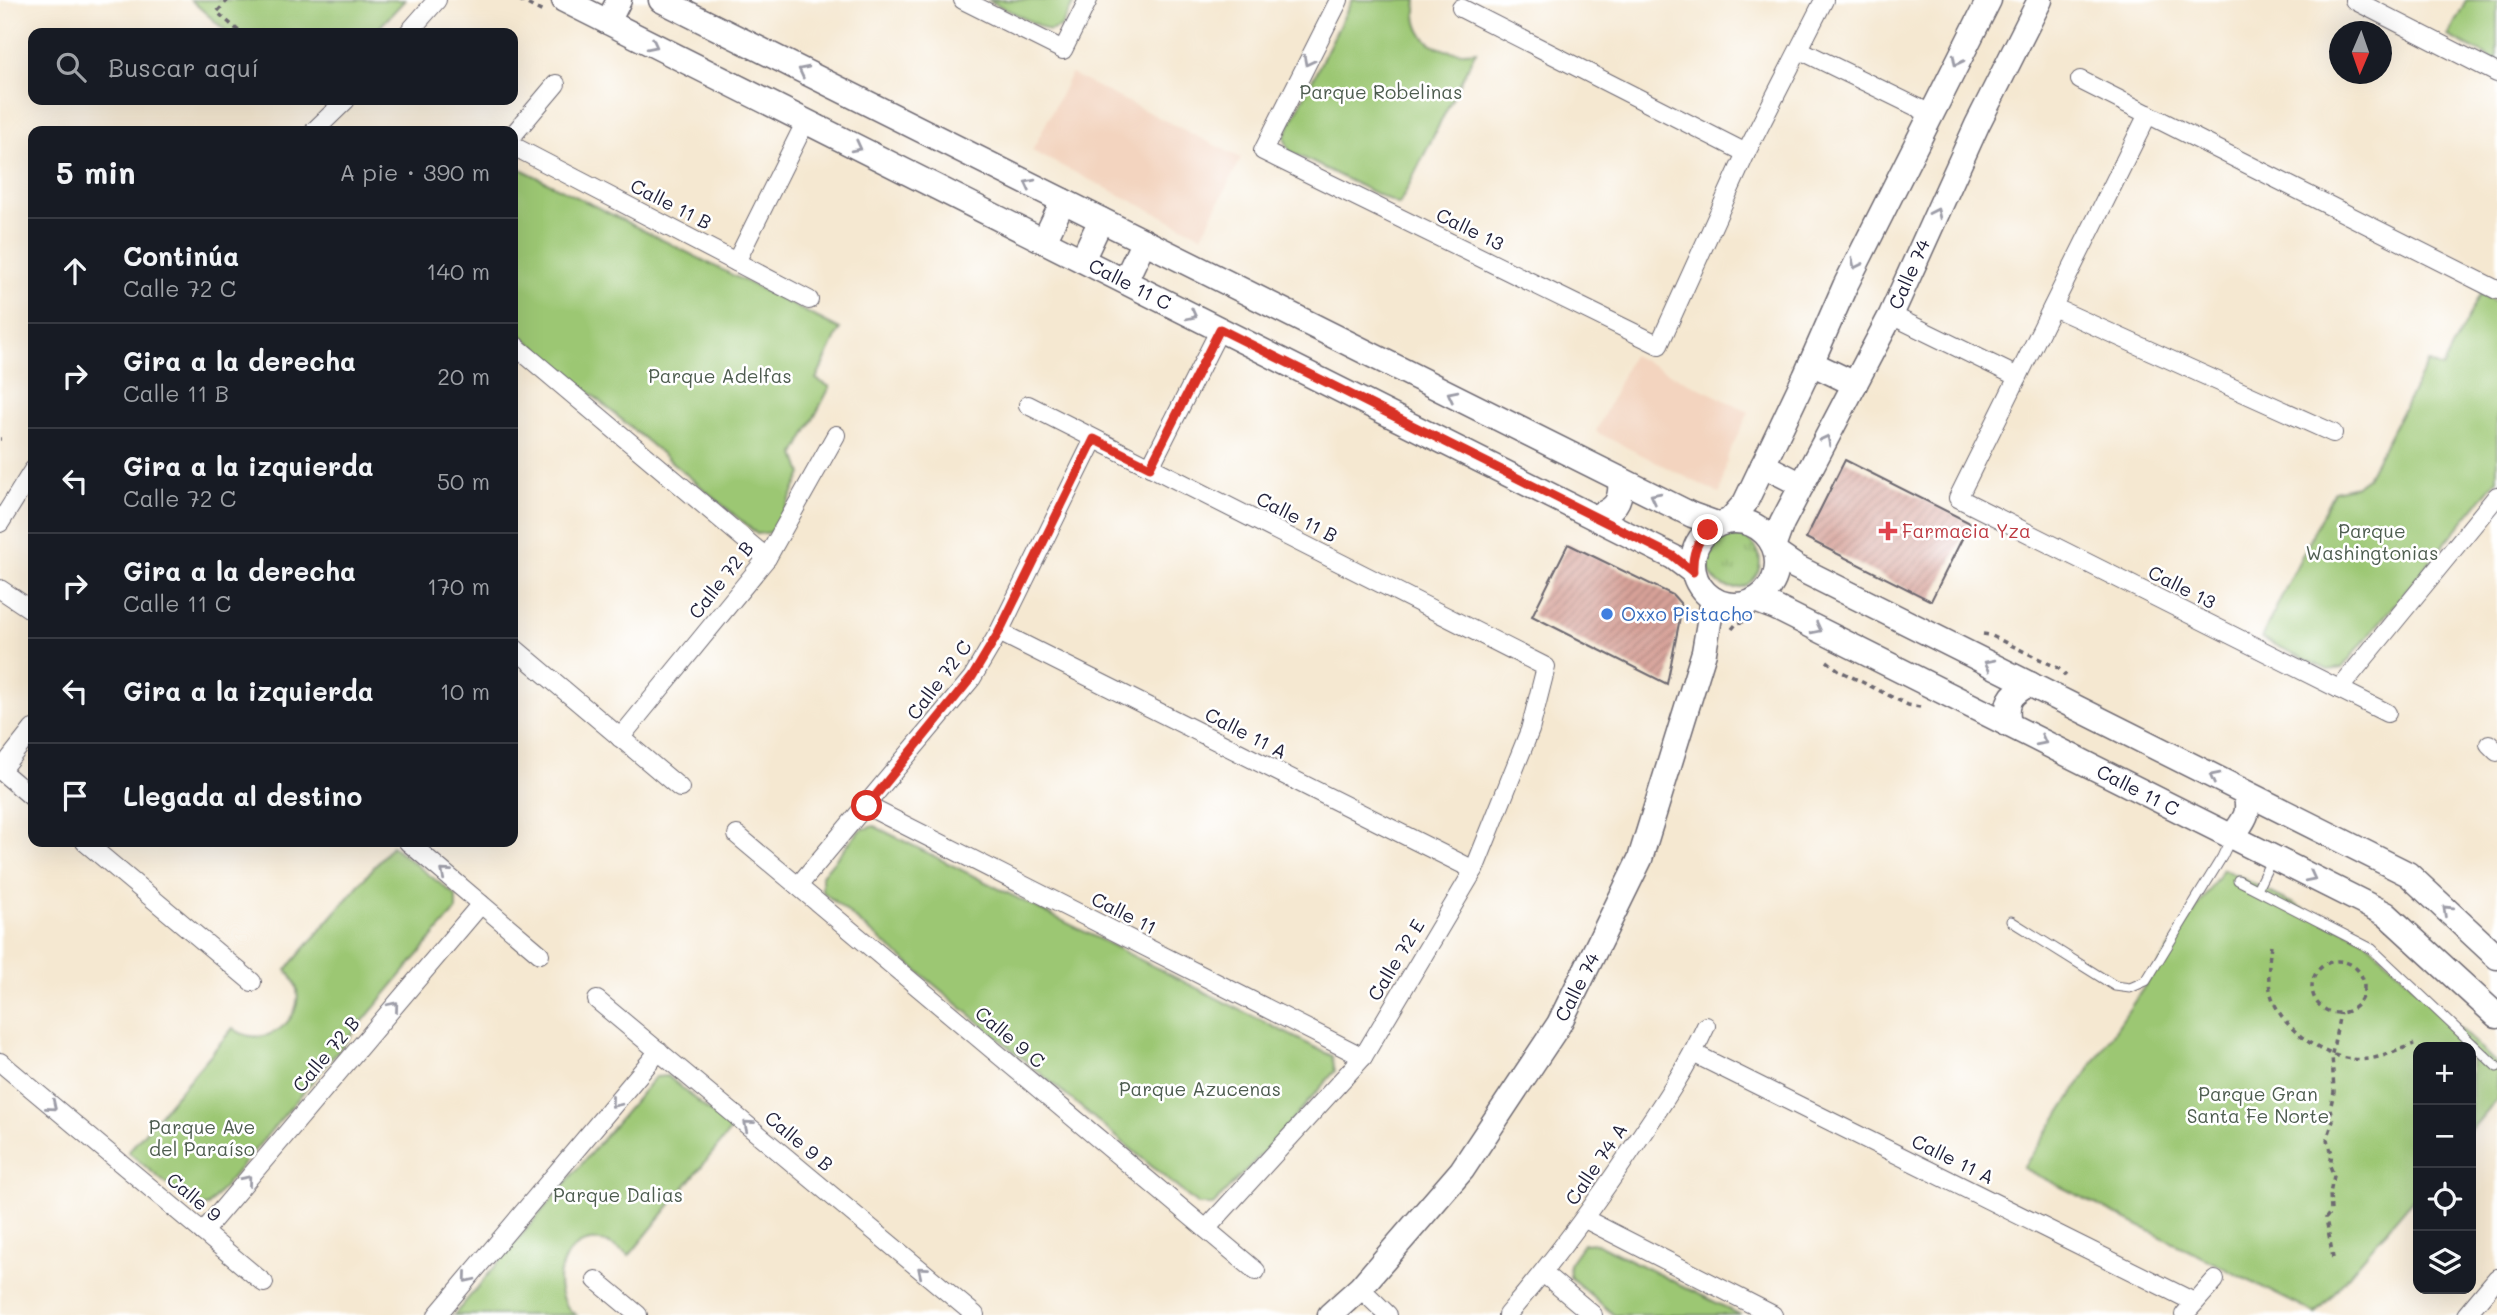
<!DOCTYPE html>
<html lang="es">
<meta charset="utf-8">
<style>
body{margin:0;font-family:Mali,sans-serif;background:#242831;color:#f1f3f6}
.controls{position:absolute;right:21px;bottom:21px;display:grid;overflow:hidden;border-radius:14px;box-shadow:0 7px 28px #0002}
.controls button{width:63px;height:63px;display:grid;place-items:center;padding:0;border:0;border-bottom:2px solid #363941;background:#171b24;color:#f1f3f6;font:35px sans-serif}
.compass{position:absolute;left:2329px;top:21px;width:63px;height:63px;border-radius:50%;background:#171b24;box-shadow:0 7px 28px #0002;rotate:182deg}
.stop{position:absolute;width:21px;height:21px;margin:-16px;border:5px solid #d93025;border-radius:50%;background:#fff}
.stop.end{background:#d93025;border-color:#fff;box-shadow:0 2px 7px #0008}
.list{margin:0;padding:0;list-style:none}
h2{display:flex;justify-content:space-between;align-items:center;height:91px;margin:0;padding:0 28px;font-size:30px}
h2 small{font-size:23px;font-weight:400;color:#9ea1a6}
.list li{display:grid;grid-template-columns:46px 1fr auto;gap:21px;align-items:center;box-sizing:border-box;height:105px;padding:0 28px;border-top:2px solid #363941}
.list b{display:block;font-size:26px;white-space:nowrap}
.list p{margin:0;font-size:23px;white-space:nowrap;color:#9ea1a6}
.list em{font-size:23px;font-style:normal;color:#9ea1a6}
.icon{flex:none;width:38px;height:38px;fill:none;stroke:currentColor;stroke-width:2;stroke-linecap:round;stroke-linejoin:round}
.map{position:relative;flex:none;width:2497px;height:1315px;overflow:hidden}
.search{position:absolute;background:#171b24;box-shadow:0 7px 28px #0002;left:28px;top:28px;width:490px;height:77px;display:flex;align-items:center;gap:18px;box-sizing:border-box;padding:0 24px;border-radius:14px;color:#9ea1a6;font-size:26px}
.panel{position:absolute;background:#171b24;box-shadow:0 7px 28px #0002;left:28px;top:126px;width:490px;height:721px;border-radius:14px}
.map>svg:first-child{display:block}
.built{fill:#f3d4bf}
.grass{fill:url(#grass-tufts);stroke:#5f7457;stroke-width:2}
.park{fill:#9cc773;stroke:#5f7457;stroke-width:2}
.building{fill:url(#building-hatch)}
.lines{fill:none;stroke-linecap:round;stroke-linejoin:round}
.lane-casing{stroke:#6c6770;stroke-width:11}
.street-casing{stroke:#6c6770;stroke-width:20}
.secondary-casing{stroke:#6c6770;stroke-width:27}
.path{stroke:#6c6770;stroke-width:3.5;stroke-dasharray:5 5;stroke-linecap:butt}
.lane{stroke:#fff;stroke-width:9}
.street{stroke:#fff;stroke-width:18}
.secondary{stroke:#fff;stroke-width:24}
.oneway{stroke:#9c9ca7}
.route{stroke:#d93025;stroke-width:9}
.health-dot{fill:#e0444e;stroke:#fff;stroke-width:2.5}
.shop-dot{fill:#3f7fe0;stroke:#fff;stroke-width:2.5}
.labels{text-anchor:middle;stroke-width:5;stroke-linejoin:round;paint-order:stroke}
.park-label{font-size:19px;fill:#4d5c4f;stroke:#fff}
.street-label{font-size:19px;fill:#22223b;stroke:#fff}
.health-label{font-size:19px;fill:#be3a42;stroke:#fff;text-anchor:start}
.shop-label{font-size:19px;fill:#366cbe;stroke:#fff;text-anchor:start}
</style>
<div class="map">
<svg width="2497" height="1315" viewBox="0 0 2497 1315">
<defs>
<pattern id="grass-tufts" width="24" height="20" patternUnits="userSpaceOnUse" patternTransform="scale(1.75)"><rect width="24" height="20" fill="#9cc773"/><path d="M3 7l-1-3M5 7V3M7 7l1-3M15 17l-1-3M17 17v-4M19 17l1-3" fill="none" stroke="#7fa160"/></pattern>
<pattern id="building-hatch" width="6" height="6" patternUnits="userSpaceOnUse" patternTransform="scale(1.75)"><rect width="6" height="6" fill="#d7a198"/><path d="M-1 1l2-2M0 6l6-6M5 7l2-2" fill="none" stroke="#ae837d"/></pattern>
</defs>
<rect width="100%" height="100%" fill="#fff"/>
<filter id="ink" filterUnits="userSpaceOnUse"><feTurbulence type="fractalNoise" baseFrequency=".0143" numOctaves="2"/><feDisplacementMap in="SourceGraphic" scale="14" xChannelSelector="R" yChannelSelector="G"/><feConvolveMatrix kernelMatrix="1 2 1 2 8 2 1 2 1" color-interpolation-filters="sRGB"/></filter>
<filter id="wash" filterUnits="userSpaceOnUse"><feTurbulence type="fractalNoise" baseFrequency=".00686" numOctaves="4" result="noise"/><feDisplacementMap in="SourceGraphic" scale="28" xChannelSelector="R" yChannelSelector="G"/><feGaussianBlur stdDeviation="1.57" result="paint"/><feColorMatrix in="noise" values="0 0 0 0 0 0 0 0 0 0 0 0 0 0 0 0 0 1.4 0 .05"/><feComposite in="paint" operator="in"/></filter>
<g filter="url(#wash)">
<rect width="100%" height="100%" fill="#f5e8d1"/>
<g class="built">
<path d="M1071,74L1241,158L1202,236L1032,151Z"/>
<path d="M1632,355L1749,412L1728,455L1720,494L1596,432Z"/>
</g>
<circle class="grass" cx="1734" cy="562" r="26"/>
<g class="park">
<path d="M191,0H405L374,33H228Z"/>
<path d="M988,0H1075L1061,27L1049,31Z"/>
<path d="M1352,0H1417C1410,41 1440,56 1476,51L1399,205L1289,151L1284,137Z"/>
<path d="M2466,0H2497V61L2448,36Z"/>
<path d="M515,166L840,329L816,379L830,387L795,454L802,474L774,532L757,534L513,328V167Z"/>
<path d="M2480,294L2497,302V480L2342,668L2328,670L2261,638L2334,491L2356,486L2367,478L2428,362L2442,368Z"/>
<path d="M874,826L1332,1056L1335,1071L1272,1143L1213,1205H1198L822,891V875L860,830Z"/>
<path d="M392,846L456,896V910L208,1206H193L128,1152L233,1028C269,1057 321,1006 286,970Z"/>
<path d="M2223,869L2364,939L2497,1064V1099L2471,1130V1047H2418V1193L2316,1314L2023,1168Z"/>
<path d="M668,1076L731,1130L629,1256C621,1250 614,1245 605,1242C563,1231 542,1291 576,1315H454L655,1077Z"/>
<path d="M1596,1243L1741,1315H1614L1570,1277L1569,1264L1583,1244Z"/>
</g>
<g id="blocks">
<g class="building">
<path d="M1845,460L1970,523L1931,601L1806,538Z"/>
<path d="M1568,544L1673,595L1680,603L1681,613L1667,684L1532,616Z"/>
</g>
</g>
</g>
<g filter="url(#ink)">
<use href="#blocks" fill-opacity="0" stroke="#6c6770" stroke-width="2"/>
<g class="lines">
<g class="lane-casing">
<g id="lane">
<path d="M2238,880L2372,949L2497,1067"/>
<path d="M2257,889L2272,859"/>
<path d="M2011,921L2115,986L2130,988L2146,981L2222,857L2231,838"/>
</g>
</g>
<g class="street-casing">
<g id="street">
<path d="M963,0L1063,50L1088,0"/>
<path d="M1339,0L1263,151L1659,345L1746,153L1824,0"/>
<path d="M2354,0L2497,73"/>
<path d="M1461,8L1746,153"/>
<path d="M408,33L437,0"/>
<path d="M1800,50L1931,114"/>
<path d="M2080,80L2497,290"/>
<path d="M2148,114L1958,498L2387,713"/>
<path d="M314,131L346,100"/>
<path d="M513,135L556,84"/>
<path d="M513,146L809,300"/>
<path d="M736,262L806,121"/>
<path d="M2053,307L2333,433"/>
<path d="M1891,315L2018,377"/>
<path d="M513,344L767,558"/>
<path d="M1028,405L1546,667L1530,730L1474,870L1363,1057L1206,1229"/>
<path d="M1150,467L1220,329"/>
<path d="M0,523L33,470"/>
<path d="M0,589L33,611"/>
<path d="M999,632L1474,870"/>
<path d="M513,647L680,788"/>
<path d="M2339,689L2497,496"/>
<path d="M620,738L767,558L836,435"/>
<path d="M2489,744L2497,752"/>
<path d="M0,770L33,798"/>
<path d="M0,771L33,729"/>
<path d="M867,806L1363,1057"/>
<path d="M737,835L1256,1271"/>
<path d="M85,842L252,982"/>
<path d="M408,842L540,954"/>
<path d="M798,886L972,678L999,632L1094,439"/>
<path d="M597,1000L975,1315"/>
<path d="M1693,1053L2194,1302"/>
<path d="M0,1062L264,1283"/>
<path d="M1585,1219L1773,1315"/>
<path d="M203,1232L481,904"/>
<path d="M1543,1273L1593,1315"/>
<path d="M596,1280L638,1315"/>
<path d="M1360,1288L1388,1315"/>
<path d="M437,1315L659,1051"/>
<path d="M1507,1315C1553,1262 1593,1207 1632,1149C1659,1109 1686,1070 1706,1026"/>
<path d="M2184,1315L2215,1280"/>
<path d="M2466,1315L2497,1278"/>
</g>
</g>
<g class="secondary-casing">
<g id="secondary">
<path d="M564,0L1673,557L1693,572"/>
<path d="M661,0L1692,515L1717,524"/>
<path d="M608,22L619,0"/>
<path d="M1044,241L1063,201"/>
<path d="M1082,260L1101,220"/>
<path d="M1125,281L1144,241"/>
<path d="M1811,363L1855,384"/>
<path d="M1763,465L1802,485"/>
<path d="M1594,517C1615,510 1622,502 1620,479"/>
<path d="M1730,520L1745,503L1805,377L1845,286L1989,0"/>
<circle cx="1735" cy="563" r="42"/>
<path d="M1774,545L1782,523L1891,315L1977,125L2040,0"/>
<path d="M1777,554L1796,567L2408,874L2497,957"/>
<path d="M1755,600L1776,608L2386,914L2497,1016"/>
<path d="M2009,725C2005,703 2009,694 2030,684"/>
<path d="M2232,837C2244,819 2251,815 2245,793"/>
<path d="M1330,1315L1360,1288L1462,1170L1559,1024L1640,859L1704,652L1713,599"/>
</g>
</g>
<g class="path">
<path d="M228,0L217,12L241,33"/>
<path d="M519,0L545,13"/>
<path d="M0,439H1"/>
<path d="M1732,629L1737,623L1746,621"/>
<path d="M1983,634L1990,635L2058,668L2066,676"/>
<path d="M1827,661L1840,671L1908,705L1920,707"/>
<path d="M2271,945C2269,960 2267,978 2271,994C2281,1031 2330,1064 2368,1059C2384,1057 2399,1050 2414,1044"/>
<circle cx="2338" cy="987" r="26"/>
<path d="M2333,1258L2326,1218L2331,1211L2330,1193L2334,1176L2330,1166L2332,1153L2327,1140L2333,1121L2330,1109L2334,1092L2332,1054L2340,1013"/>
</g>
<use href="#lane" class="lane"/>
<use href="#street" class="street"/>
<use href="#secondary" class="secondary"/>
</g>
<defs><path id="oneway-chevron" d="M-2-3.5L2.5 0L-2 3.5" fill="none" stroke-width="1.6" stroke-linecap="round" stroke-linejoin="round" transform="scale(1.75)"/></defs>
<g class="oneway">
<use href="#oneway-chevron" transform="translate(653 45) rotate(27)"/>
<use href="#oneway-chevron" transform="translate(1308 61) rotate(117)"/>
<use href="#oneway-chevron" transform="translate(1957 61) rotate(117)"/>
<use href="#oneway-chevron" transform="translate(803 71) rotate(-153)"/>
<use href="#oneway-chevron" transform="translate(857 147) rotate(27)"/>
<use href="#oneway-chevron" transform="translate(1029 184) rotate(-153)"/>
<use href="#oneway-chevron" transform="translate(1936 213) rotate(-65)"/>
<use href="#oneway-chevron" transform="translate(1856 264) rotate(116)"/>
<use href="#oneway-chevron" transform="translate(1192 315) rotate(27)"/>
<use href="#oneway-chevron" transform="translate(1452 395) rotate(-153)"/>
<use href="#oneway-chevron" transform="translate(1826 440) rotate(-62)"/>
<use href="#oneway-chevron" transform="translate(1655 497) rotate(-153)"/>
<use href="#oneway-chevron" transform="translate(1817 629) rotate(27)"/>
<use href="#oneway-chevron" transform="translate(1989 664) rotate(-153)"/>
<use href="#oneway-chevron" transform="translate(2042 741) rotate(27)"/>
<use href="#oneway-chevron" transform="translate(2214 777) rotate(-153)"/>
<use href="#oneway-chevron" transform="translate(445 873) rotate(-140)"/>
<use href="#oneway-chevron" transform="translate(2311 877) rotate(27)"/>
<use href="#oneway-chevron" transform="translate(2447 910) rotate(-137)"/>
<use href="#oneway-chevron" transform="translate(394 1006) rotate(-50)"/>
<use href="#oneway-chevron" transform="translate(615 1103) rotate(130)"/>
<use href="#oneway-chevron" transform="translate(52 1106) rotate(40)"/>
<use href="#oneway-chevron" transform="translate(748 1125) rotate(-140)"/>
<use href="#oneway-chevron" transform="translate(247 1180) rotate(-50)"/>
<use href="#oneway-chevron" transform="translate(922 1271) rotate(-140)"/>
<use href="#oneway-chevron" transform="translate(468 1278) rotate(130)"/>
</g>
</g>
<g class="lines" filter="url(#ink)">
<path class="route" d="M867,806L972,677L999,632L1094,439L1150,467L1220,329L1673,556L1693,572C1692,555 1696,543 1708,530"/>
</g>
<path class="health-dot" d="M1884.5 520.5h7v7h7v7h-7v7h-7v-7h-7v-7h7z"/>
<circle class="shop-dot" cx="1607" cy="614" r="7"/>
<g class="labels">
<g class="park-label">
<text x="1381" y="99">Parque Robelinas</text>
<text x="720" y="383">Parque Adelfas</text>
<text x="2372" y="538">Parque<tspan x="2372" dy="22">Washingtonias</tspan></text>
<text x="1200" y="1096">Parque Azucenas</text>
<text x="2258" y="1101">Parque Gran<tspan x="2258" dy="22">Santa Fe Norte</tspan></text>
<text x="202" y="1134">Parque Ave<tspan x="202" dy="22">del Paraíso</tspan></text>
<text x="618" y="1202">Parque Dalias</text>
</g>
<g class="street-label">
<text transform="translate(671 204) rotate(27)" y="7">Calle 11 B</text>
<text transform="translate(1470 229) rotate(26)" y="7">Calle 13</text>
<text transform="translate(1909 274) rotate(-66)" y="7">Calle 74</text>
<text transform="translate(1130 284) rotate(27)" y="7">Calle 11 C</text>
<text transform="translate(1297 517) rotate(27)" y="7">Calle 11 B</text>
<text transform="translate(721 580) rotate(-52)" y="7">Calle 72 B</text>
<text transform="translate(2182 587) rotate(27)" y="7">Calle 13</text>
<text transform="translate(939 680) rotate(-53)" y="7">Calle 72 C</text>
<text transform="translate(1246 733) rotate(27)" y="7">Calle 11 A</text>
<text transform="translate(2138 790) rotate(27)" y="7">Calle 11 C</text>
<text transform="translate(1124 913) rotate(27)" y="7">Calle 11</text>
<text transform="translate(1396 960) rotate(-59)" y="7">Calle 72 E</text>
<text transform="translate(1577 987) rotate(-63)" y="7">Calle 74</text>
<text transform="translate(1010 1037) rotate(40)" y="7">Calle 9 C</text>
<text transform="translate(326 1054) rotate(-50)" y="7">Calle 72 B</text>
<text transform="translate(799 1141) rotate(40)" y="7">Calle 9 B</text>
<text transform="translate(1953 1159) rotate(26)" y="7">Calle 11 A</text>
<text transform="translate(1596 1164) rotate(-56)" y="7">Calle 74 A</text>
<text transform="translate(194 1197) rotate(40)" y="7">Calle 9</text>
</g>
<g class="health-label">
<text x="1902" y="538">Farmacia Yza</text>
</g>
<g class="shop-label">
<text x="1621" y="621">Oxxo Pistacho</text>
</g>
</g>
</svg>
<div class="controls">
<button>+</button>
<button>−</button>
<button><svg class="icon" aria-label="locate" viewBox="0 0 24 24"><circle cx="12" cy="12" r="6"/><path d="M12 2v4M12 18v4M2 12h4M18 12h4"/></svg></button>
<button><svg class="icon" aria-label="layers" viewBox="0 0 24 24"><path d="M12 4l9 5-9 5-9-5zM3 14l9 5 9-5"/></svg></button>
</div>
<svg class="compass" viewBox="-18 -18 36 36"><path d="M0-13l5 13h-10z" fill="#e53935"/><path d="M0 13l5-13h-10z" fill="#9ea1a6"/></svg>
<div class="stop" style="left:867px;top:806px"></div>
<div class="stop end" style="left:1708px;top:530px"></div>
<div class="search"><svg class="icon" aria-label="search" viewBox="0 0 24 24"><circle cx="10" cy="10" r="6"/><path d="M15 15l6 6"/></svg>Buscar aquí</div>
<section class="panel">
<h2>5 min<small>A pie · 390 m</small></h2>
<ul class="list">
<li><svg class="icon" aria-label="ahead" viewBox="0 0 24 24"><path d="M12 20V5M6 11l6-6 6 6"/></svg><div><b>Continúa</b><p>Calle 72 C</p></div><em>140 m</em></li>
<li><svg class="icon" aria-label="right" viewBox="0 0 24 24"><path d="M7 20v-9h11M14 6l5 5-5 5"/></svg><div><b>Gira a la derecha</b><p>Calle 11 B</p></div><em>20 m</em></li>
<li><svg class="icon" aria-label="left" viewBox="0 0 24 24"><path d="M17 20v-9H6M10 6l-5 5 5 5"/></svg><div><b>Gira a la izquierda</b><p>Calle 72 C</p></div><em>50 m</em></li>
<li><svg class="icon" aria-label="right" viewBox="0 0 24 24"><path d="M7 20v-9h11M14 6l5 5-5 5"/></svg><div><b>Gira a la derecha</b><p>Calle 11 C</p></div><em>170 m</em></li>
<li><svg class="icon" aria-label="left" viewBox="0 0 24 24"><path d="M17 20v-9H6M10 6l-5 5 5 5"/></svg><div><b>Gira a la izquierda</b></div><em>10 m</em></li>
<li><svg class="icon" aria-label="arrive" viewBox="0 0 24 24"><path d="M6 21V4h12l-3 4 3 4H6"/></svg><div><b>Llegada al destino</b></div></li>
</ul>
</section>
</div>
